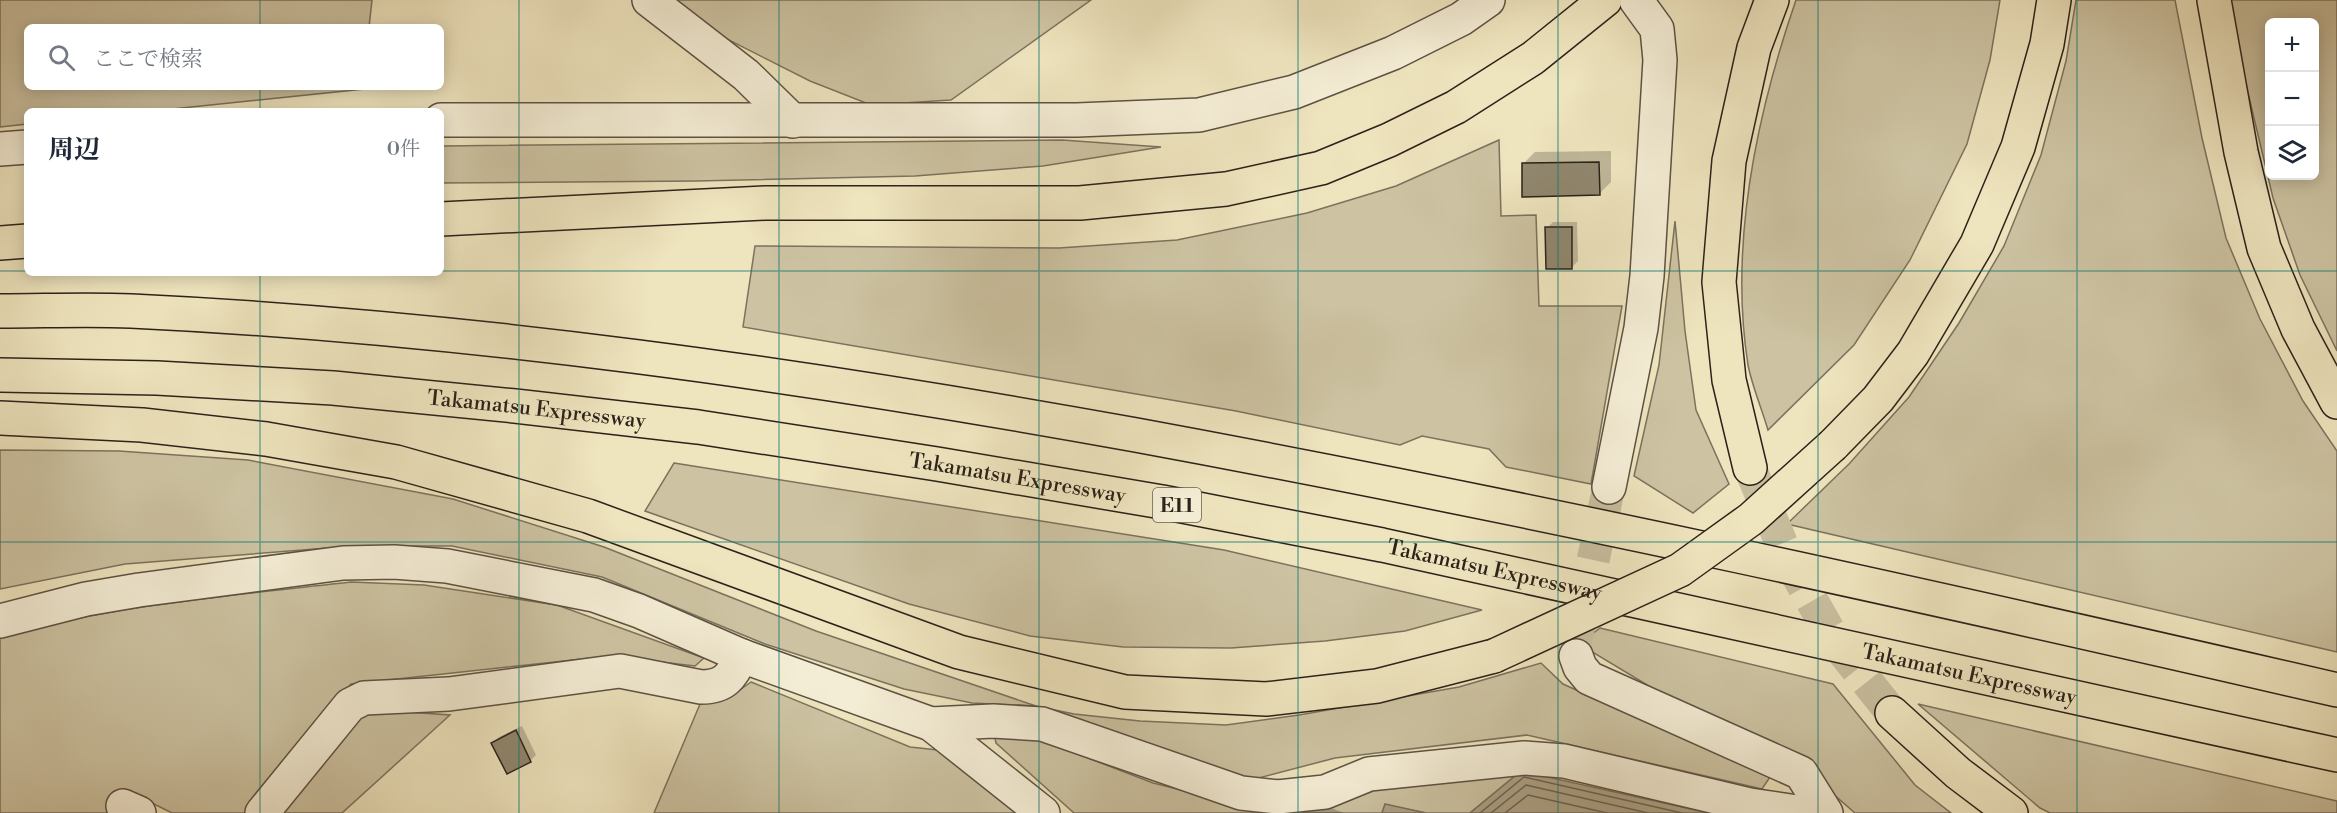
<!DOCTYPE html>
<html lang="ja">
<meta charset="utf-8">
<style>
body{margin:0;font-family:"Libre Bodoni","Noto Serif JP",serif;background:#f6f6f7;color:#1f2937}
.controls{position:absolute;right:18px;top:18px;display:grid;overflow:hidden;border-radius:9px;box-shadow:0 3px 15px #0003}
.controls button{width:54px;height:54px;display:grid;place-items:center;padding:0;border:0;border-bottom:2px solid #e0e1e3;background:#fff;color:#1f2937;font:30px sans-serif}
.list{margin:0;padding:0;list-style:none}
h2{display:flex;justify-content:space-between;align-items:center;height:78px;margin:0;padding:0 24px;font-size:26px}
h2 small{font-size:20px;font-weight:400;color:#747a83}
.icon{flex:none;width:33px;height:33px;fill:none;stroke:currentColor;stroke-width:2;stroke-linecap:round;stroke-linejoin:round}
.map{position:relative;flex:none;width:2337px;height:813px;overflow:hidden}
.search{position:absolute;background:#fff;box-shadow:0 3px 15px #0003;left:24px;top:24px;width:420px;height:66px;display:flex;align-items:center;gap:15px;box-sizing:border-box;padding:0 21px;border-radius:9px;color:#747a83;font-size:22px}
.panel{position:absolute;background:#fff;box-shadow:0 3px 15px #0003;left:24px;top:108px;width:420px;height:168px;border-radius:9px}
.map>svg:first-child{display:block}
.green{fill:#cdc3a2;stroke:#7c725e;stroke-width:1.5;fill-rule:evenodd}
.water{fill:#aca286;stroke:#786f5b;stroke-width:1.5}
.shadow{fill:#0003}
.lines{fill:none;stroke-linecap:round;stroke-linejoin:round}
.shore{stroke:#6c6250;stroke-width:1.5}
.building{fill:#90876f;stroke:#2b221a;stroke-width:1.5}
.minor-tunnel{stroke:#c7bd9d;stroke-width:33;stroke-dasharray:33 16;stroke-linecap:butt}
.highway-tunnel{stroke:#c7bd9d;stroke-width:33;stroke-dasharray:33 16;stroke-linecap:butt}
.minor-casing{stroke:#5c5243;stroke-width:36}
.highway-casing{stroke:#2b221a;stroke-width:36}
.minor{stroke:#f4edd5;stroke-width:33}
.highway{stroke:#eee4be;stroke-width:33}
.highway-bridge-casing{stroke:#2b221a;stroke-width:36;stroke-linecap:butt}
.highway-bridge{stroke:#eee4be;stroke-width:33}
.grid{fill:none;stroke:#0f766e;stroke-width:1.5;stroke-opacity:0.55}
.labels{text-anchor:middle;stroke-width:6;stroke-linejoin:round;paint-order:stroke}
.shield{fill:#f4edd5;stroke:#675f52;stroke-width:1.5}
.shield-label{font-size:20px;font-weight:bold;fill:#2b221a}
.street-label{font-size:21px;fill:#2b221a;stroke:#f4edd5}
</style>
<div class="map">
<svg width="2337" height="813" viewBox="0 0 2337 813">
<rect width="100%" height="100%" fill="#eee4be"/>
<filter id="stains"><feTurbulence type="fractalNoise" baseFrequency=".00333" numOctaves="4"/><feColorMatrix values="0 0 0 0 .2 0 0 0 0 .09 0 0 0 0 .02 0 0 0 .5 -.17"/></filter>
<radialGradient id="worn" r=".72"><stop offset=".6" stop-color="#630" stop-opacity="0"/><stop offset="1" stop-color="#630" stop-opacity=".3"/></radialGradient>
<g class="green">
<path d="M0,0H372L369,27H27V87H364V89L153,111H27V124L0,127Z"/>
<path d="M675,0H1091L951,100L871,105L810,81L707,29Z"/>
<path d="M1796,0H2000L1990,60L1967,144L1910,260L1854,345L1768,430C1762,409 1752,386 1748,365C1729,245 1757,113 1796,0Z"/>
<path d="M2076,0H2175L2202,138L2226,238L2260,319L2303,401L2337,451V652L1787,524L1849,464L1909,397L1959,323L2004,246L2041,155L2066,61Z"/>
<path d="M2226,0H2337V351L2300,275L2273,198ZM2270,22H2314V176H2270Z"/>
<path d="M1062,140L1161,147L1043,166L915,176L696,181L441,183V146Z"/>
<path d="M1499,140L1501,216L1536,215L1539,306H1622L1591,484L1506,467L1489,449L1422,436L1400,445L1236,411L743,327L755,246L1059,248L1177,240L1307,213L1396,186Z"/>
<path d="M1675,221L1685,331L1696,410L1729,484L1693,513L1634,476L1659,365Z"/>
<path d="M0,450L119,451L248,460L453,499L604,547L816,631L1036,706L1074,714L1140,721L1226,725L1299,715L1459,687L1541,663L1563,684L1770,777L1762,789L1527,735L1335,758L1251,780L1092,735L1036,706L972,703L904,689L765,644L602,577L452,546H354L125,564L0,589Z"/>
<path d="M674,463L1224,550L1482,610L1405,631L1325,641L1231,648L1123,647L1030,636L909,604L645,511Z"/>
<path d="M351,582L424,585L557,605L704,658L695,666L610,656L351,684L248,813H172L124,789L114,807L127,813H0V637C114,605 234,595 351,582Z"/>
<path d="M1600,628L1833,684L1915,785L1951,813H1855L1802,767L1687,709L1579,644Z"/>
<path d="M751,682L910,747L938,750L1020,813H654L703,697L727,699Z"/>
<path d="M1918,704L2337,801V813H2050L2040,808Z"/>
<path d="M361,709L450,715L342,813H271Z"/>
<path d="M994,733L1036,738L1153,783L1266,811L1364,786L1521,771L1470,813H1426L1385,805L1382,813H1074L996,743Z"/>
</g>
<g class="water">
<path d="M1521,771L1709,813H1470Z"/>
<path d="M1385,804L1426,813H1382Z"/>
</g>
<g class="shadow">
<path d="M1611,151V182L1599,194L1523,164L1535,152Z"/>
<path d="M1553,222H1577L1578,261L1572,267L1547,228Z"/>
<path d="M522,726L536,755L530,761L493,743L499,737Z"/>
<path d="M1313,801L1344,813H1302Z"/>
</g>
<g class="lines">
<g class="shore">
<path d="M1480,813L1524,777L1682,813"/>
<path d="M1491,813L1526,785L1648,813"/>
<path d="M1505,813L1528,795L1607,813"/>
</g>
</g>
<g class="building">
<path d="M1599,162L1600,195L1522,197V163Z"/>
<path d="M1545,227H1572V269H1546Z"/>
<path d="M516,730L531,762L507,774L491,743Z"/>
</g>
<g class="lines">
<path class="minor-tunnel" d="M1576,656L1575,643L1609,487"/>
<path class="highway-tunnel" d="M1750,468L1788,559L1836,643L1892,713"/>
<g class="minor-casing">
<g id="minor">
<path d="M649,0L746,75L793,121"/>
<path d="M441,120H1077L1199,115L1294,92L1393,53L1461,19L1488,0"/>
<path d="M0,149L27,147"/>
<path d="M1609,487L1641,328L1647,276L1660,60L1657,29L1636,0"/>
<path d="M0,621L86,599L139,590L343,563L394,562L447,566L594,595L639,611L742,656L931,724L1043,813"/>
<path d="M1576,656L1580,667L1589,678L1801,773L1826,813"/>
<path d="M931,724L993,721L1042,724L1241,793L1278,797L1325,792L1369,774L1524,758L1564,761L1750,805L1804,813"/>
<path d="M123,806L139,813"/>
<path d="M262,813L350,705L364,698L449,694L620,671L701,687C726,687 731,676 742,656"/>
</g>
</g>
<g class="highway-casing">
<g id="highway">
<path d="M2214,0L2241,152L2264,248L2298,329L2337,402"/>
<path d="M441,219L765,203H1080L1226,189L1321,168L1389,140L1456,107L1533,58L1605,0"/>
<path d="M0,243L27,241"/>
<path d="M0,311C44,311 88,309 131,311C469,327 804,375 1136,435C1538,509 1938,598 2337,690"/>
<path id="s1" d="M0,375L157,378L333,388L515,406L698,427L937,464L1162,502L1382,545L2337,755"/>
<path d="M0,418L142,425L266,439L396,462L588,516L959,652L1125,692L1266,699L1377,686L1494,656"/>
<path d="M1833,445L1878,399L1913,353L1977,244L2018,147L2047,44L2054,0"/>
<path d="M1750,468L1729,380L1719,282L1729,161L1754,48L1772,0"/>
<path d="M1892,713L1958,773L2011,813"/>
</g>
</g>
<use href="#minor" class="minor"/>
<use href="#highway" class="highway"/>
<g class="highway-bridge-casing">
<path id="highway-bridge" d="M1494,656L1680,570L1751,519L1833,445"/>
</g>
<use href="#highway-bridge" class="highway-bridge"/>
</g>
<path class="grid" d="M260,0V27M519,0V813M779,0V813M1039,0V813M1298,0V813M1558,0V813M1818,0V813M2077,0V813M260,87V111M0,271H27M441,271H2337M260,273V813M0,542H2337"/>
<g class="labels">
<rect class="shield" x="1153" y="488" width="48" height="34" rx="4.5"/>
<g class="shield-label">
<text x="1177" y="512">E11</text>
</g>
<g class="street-label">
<text dy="7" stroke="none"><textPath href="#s1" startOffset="538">Takamatsu Expressway</textPath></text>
<text dy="7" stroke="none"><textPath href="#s1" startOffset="1024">Takamatsu Expressway</textPath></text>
<text dy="7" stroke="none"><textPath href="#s1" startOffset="1510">Takamatsu Expressway</textPath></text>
<text dy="7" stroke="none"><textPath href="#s1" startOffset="1996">Takamatsu Expressway</textPath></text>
</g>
</g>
<rect width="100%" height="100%" filter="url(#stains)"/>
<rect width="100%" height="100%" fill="url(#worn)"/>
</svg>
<div class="controls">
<button>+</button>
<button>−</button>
<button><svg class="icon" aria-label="layers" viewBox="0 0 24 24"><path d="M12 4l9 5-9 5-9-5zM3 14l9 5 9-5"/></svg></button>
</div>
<div class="search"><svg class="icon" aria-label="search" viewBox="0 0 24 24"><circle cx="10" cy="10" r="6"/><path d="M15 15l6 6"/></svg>ここで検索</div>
<section class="panel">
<h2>周辺<small>0件</small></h2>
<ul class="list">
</ul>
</section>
</div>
